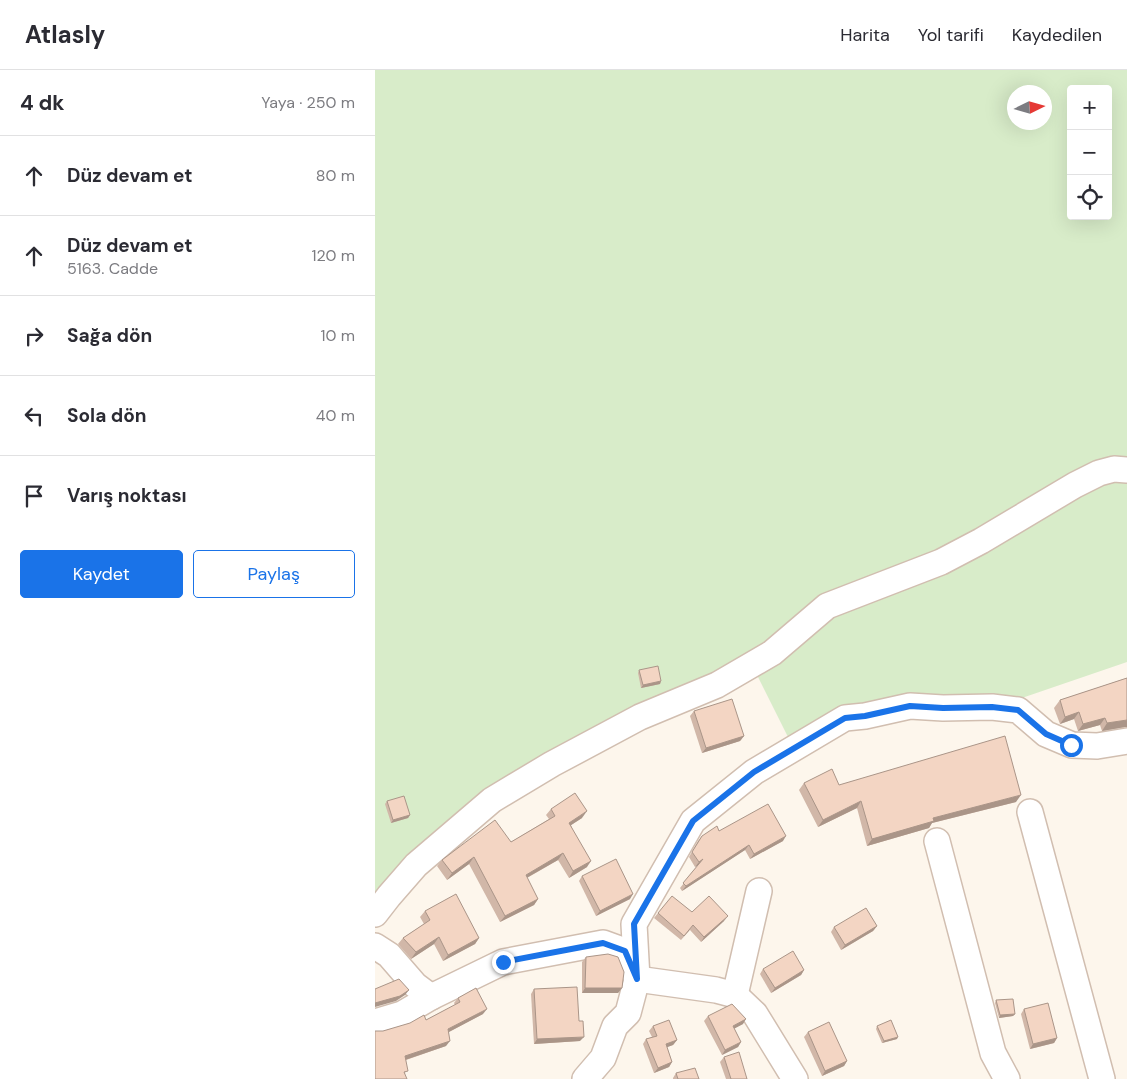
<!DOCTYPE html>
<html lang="tr">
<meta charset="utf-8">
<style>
body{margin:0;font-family:"DM Sans",sans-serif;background:#f2f2f3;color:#2b2b33}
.controls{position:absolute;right:15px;top:15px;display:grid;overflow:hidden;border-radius:5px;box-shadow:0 5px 20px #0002}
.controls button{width:45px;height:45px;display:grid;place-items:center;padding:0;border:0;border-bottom:1px solid #e1e1e2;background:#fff;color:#2b2b33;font:25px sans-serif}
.compass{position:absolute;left:632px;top:15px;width:45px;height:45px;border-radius:50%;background:#fff;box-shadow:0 5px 20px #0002;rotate:85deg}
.stop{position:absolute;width:15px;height:15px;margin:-11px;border:4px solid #1a73e8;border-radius:50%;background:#fff}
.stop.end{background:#1a73e8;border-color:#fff;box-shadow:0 1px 5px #0008}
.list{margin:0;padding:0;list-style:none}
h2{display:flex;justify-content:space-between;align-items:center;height:65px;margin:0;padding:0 20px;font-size:21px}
h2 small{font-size:16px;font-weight:400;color:#7c7c81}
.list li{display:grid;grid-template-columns:32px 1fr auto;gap:15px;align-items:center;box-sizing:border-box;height:80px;padding:0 20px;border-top:1px solid #e1e1e2}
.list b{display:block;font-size:19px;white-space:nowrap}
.list p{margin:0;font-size:16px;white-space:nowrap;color:#7c7c81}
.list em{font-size:16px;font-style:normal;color:#7c7c81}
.actions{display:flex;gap:10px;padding:15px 20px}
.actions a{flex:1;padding:11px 0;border:1px solid #1a73e8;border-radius:5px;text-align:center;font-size:18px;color:#1a73e8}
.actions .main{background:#1a73e8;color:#fff}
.icon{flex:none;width:28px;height:28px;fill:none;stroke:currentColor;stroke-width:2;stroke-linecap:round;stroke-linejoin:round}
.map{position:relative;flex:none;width:752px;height:1009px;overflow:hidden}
header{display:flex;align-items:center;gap:30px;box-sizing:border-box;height:70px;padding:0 25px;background:#fff;border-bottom:1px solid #e1e1e2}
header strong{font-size:24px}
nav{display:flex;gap:28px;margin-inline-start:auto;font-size:18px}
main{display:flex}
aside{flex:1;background:#fff}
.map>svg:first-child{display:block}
.green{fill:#d8ecc9;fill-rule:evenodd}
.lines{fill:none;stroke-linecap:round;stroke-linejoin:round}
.minor-casing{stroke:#d1beb0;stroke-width:28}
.minor{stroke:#fff;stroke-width:25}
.wall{fill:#d1b7a8}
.shaded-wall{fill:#aa9588}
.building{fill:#f3d5c3;stroke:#aa9588}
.route{stroke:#1a73e8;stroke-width:6}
</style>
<header>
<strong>Atlasly</strong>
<nav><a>Harita</a><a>Yol tarifi</a><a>Kaydedilen</a></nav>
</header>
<main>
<aside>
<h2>4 dk<small>Yaya · 250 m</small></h2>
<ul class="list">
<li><svg class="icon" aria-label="ahead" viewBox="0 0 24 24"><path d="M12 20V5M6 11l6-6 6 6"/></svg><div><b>Düz devam et</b></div><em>80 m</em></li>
<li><svg class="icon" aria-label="ahead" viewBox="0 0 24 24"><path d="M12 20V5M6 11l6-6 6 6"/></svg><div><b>Düz devam et</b><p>5163. Cadde</p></div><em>120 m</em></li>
<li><svg class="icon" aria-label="right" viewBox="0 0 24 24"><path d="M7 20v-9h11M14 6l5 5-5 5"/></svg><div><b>Sağa dön</b></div><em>10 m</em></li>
<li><svg class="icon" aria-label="left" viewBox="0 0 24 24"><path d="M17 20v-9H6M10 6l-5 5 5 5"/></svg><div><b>Sola dön</b></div><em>40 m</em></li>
<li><svg class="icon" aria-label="arrive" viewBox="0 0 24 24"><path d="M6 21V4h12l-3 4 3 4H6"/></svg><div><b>Varış noktası</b></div></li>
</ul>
<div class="actions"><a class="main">Kaydet</a><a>Paylaş</a></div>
</aside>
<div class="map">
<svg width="752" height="1009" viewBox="0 0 752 1009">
<rect width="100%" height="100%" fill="#fdf6ec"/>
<path class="green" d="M0,0H752V592L641,630H519L416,673L373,587L272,636L0,828ZM696,19H733V146H696ZM640,22H670V52H640Z"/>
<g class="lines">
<g class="minor-casing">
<g id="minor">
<path d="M655,742L727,1009"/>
<path d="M562,771L618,983L632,1009"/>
<path d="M0,844L14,826L41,795L117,730L177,694L265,647L342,615L397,583L452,536L566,492L606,471L700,415L724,403L739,399L752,400"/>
<path d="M0,876L14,885L40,915L56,927"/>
<path d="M360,925L384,821"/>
<path d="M0,952L27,944L56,927L128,892L228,873L250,881L262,909L341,920L360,925L380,944L420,1009"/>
<path d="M210,1009L228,988L240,956L253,943L262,909L259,854L318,751L379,702L470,648L490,646L535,636L568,638L617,637L643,640L671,664L697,675L722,676L752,671"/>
</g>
</g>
<use href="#minor" class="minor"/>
</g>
<g class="wall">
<path d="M264,600L286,611L285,614L266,618L263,603Z"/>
<path d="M752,608V657H750L727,661L725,655L703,661L699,649L685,654L679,638L685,630Z"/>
<path d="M319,641L369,666L365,671L327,683L315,646Z"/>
<path d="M429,713L464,715L641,732L557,753L554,758L492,776L482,738L443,757L424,720Z"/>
<path d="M12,731L35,745L33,748L16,753L10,734Z"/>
<path d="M176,739L207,748L196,755L212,797L194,808L183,790L152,808L163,829L159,835L125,852L94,794L72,810L62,796L67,790L136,772L174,749L171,745Z"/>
<path d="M344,761L408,771L375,789L370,780L307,821L305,818L323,795L320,797L314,787L323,771L327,766Z"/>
<path d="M207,806L255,829L221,846L204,811Z"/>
<path d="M50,841L104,868L100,874L68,891L59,874L36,889L23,874L28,868L49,854L45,847Z"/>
<path d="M317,842L349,851L326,872L315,860L306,870L279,848L283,843Z"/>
<path d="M502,856L498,861L466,880L456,862L459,857Z"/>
<path d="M211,887L247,918L243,923H207V892Z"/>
<path d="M388,899L429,900L426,905L396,923L385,904Z"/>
<path d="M159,919L205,971L159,974L156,924Z"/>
<path d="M83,928L108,944L74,962L71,976L31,990L30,1005L8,961L51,950L80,935L79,933Z"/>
<path d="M621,930L640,944L638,946L624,948L620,933Z"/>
<path d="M649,939L682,968L679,973L655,979L646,944Z"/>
<path d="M333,946L368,954L359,958L366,972L363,977L347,985L329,951Z"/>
<path d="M278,956L302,970L298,975L292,977L297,992L294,997L279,1003L268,974L271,969L277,967L274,961Z"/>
<path d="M502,956L522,969L507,973L501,959Z"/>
<path d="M433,962L472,991L469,996L447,1006L429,967Z"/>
<path d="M349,987L372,1009H351L345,992Z"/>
<path d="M301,1003L324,1009H298V1008Z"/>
</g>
<g class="shaded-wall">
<path d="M286,611L285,614L266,618L268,615Z"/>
<path d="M704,642L699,649L685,654L690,647Z"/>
<path d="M730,648L725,655L703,661L708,654Z"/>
<path d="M752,650V657H750L727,661L732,653Z"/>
<path d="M369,666L365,671L327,683L331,678Z"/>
<path d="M646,725L641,732L557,753L554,758L492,776L497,769L558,748Z"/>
<path d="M486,731L482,738L443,757L448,750Z"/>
<path d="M212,741L207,748L190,759L194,753Z"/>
<path d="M35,745L33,748L16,753L18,750Z"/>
<path d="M411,766L408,771L375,789L379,784Z"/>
<path d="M374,775L370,780L307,821L311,816Z"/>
<path d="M188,783L183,790L146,811L151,805Z"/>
<path d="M99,787L94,794L72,810L77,803Z"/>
<path d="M328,789L325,794L320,797L324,792Z"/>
<path d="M216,791L212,797L194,808L198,801Z"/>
<path d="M258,824L255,829L221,846L225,841Z"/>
<path d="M163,829L159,835L125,852L130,846Z"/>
<path d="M353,846L349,851L326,872L329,867Z"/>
<path d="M502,856L498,861L466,880L470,875Z"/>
<path d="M64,867L59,874L36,889L41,882Z"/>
<path d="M104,868L100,874L68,891L73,885Z"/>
<path d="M429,900L426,905L396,923L400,918Z"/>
<path d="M210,918H247L243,923H207Z"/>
<path d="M34,920L30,925L21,931L0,937V933Z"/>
<path d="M112,939L108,944L70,964L73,959Z"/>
<path d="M640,944L638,946L624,948L625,945Z"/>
<path d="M371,949L368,954L355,961L358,956Z"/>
<path d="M209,967L205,971L159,974L162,969Z"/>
<path d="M523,967L522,969L507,973L509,971Z"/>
<path d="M682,968L679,973L655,979L658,974Z"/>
<path d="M302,970L298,975L287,979L291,974Z"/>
<path d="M75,971L71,976L27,991L30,986Z"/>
<path d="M366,972L363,977L347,985L350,980Z"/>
<path d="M472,991L469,996L447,1006L450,1001Z"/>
<path d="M297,992L294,997L279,1003L283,998Z"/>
</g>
<g class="building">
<path d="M283,596L286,611L268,615L264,600Z"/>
<path d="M752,608V650L732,653L730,648L708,654L704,642L690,647L685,630Z"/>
<path d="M357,629L369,666L331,678L319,641Z"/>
<path d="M630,666L646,725L558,748L559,751L497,769L486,731L448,750L429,713L457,699L464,715Z"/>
<path d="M200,723L212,741L194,753L216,791L198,801L188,783L151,805L163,829L130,846L99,787L77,803L67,790L120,750L136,772L180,746L176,739Z"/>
<path d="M29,726L35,745L18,750L12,731Z"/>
<path d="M393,734L411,766L379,784L374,775L311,816L308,813L328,789L324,792L317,782L327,766L342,756L344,761Z"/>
<path d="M241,789L258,824L225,841L207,806Z"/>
<path d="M81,824L104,868L73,885L64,867L41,882L28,868L55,850L50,841Z"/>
<path d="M297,826L317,842L334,826L353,846L329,867L318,855L309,866L283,843Z"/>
<path d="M491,838L502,856L470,875L459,857Z"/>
<path d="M418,881L429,900L400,918L388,899Z"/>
<path d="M233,884L243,887L249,902L247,918H210L211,887Z"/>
<path d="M24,909L34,920L25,926L0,933V919Z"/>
<path d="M202,917L204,951H208L209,967L162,969L159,919Z"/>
<path d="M101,918L112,939L73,959L75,971L30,986L33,1001L29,1002L32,1009H0V961H8L35,953L49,945L51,950L85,932L83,928Z"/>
<path d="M638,929L640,944L625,945L621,930Z"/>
<path d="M673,933L682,968L658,974L649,939Z"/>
<path d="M357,934L371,949L358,956L366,972L350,980L333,946Z"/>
<path d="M294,950L302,970L291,974L297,992L283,998L271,969L282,966L278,956Z"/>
<path d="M516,950L523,967L509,971L502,956Z"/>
<path d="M454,952L472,991L450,1001L433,962Z"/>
<path d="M364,982L372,1009H356L349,987Z"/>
<path d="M320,998L324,1009H303L301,1003Z"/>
</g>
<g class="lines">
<path class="route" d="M128,892L228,873L250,881L262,909L259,854L318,751L379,702L470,648L490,646L535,636L568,638L617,637L643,640L671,664L696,675"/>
</g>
</svg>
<div class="controls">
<button>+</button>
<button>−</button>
<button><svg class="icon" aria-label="locate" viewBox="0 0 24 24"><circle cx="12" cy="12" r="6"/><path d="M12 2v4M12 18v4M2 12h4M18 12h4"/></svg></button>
</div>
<svg class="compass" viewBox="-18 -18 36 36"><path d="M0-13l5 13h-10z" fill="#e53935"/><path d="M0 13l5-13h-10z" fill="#7c7c81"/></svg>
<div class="stop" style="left:696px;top:675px"></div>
<div class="stop end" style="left:128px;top:892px"></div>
</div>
</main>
